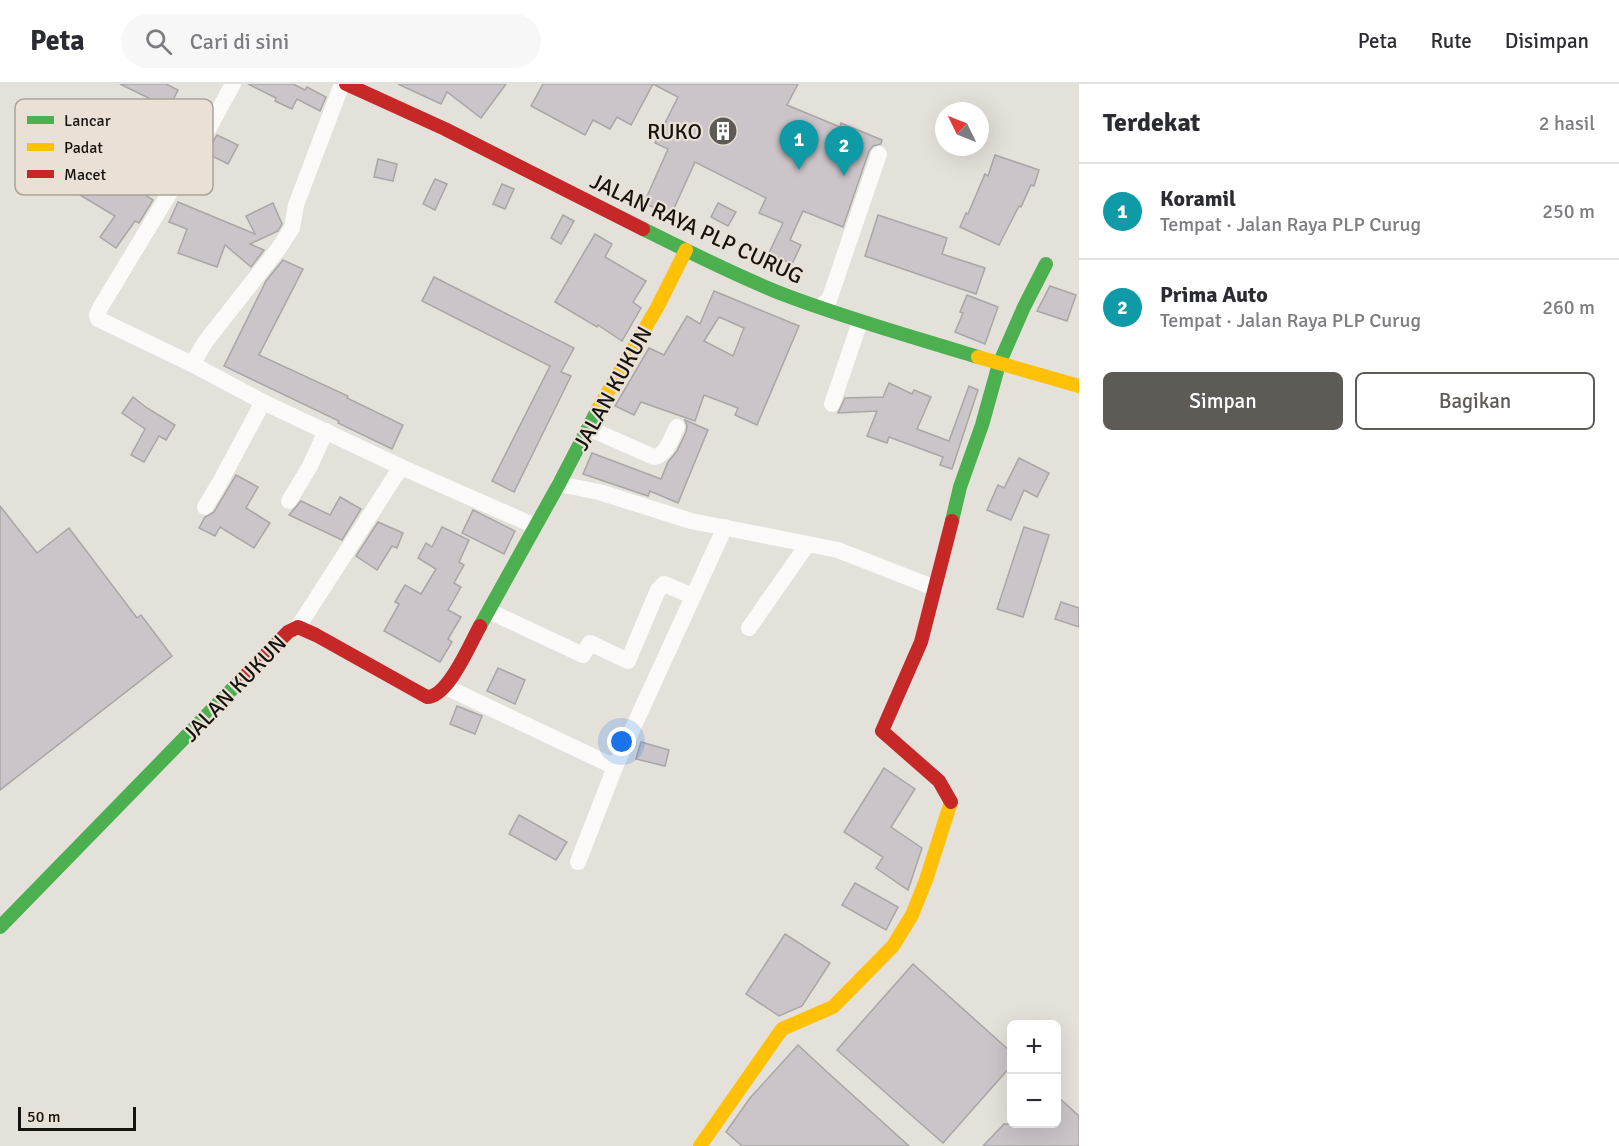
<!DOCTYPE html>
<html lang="id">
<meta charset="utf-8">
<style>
body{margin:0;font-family:Signika,sans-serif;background:#f7f7f7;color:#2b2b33}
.controls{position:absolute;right:18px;bottom:18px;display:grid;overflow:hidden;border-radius:9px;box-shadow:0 6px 24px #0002}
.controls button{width:54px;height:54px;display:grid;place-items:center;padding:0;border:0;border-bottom:2px solid #e1e1e2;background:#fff;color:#2b2b33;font:30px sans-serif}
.compass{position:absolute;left:935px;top:18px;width:54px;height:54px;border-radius:50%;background:#fff;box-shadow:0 6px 24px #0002;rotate:313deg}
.scale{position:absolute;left:18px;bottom:15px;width:118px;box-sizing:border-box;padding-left:6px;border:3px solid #16130f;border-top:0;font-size:16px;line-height:21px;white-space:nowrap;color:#16130f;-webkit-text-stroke:4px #e9e1d5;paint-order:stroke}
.you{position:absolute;left:622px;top:658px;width:21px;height:21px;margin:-15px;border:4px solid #fff;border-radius:50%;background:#1a73e8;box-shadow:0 0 0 9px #1a73e833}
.badge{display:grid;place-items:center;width:39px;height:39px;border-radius:50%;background:#5e5b56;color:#fff;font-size:20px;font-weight:700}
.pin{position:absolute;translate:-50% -50px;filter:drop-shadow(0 2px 3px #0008)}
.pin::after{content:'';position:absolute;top:32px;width:21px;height:18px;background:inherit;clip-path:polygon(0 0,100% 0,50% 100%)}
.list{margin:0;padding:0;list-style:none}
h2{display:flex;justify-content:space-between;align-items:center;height:78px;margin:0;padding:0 24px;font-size:26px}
h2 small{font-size:20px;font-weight:400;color:#7c7c81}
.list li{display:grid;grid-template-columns:39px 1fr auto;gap:18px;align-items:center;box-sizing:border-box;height:96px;padding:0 24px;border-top:2px solid #e1e1e2}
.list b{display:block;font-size:22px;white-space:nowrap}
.list p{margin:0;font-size:20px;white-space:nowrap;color:#7c7c81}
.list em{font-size:20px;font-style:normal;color:#7c7c81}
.actions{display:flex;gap:12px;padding:18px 24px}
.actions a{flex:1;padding:14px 0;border:2px solid #5e5b56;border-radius:9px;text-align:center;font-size:21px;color:#5e5b56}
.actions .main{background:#5e5b56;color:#fff}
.icon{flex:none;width:33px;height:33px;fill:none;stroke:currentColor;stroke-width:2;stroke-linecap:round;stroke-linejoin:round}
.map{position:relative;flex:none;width:1079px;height:1062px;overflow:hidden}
header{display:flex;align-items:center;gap:36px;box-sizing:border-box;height:84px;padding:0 30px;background:#fff;border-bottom:2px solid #e1e1e2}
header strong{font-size:28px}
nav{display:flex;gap:33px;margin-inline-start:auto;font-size:21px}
.search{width:420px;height:54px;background:#f7f7f7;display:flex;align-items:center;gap:15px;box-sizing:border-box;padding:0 21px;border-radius:33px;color:#7c7c81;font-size:22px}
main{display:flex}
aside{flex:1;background:#fff}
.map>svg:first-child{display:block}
.building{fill:#cbc4c8;stroke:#a9a6a5;stroke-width:1.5;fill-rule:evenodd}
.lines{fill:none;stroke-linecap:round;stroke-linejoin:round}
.street{stroke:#fbfaf9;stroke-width:16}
.fast{stroke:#4caf50;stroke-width:14}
.slow{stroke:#ffc107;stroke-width:14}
.jam{stroke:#c62828;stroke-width:14}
.labels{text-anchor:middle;stroke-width:4.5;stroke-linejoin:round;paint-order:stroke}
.poi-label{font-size:22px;fill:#16130f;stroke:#e9e1d5;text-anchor:end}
.street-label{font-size:22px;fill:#16130f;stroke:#e9e1d5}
.key{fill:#e9e1d5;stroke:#aaa39a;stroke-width:1.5}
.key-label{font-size:16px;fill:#16130f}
</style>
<header>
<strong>Peta</strong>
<div class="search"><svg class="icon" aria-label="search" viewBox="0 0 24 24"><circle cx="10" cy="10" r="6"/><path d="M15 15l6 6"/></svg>Cari di sini</div>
<nav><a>Peta</a><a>Rute</a><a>Disimpan</a></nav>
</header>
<main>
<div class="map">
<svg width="1079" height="1062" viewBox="0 0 1079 1062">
<rect width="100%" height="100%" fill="#e4e0da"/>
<g class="building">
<path d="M120,0H166L178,6L169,24Z"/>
<path d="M248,0H293L305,6L307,3L326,13L320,27L297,15L292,25L275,17L276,14Z"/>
<path d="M398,0H506L481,34L447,8L441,20Z"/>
<path d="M543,0H653L631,41L617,33L610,45L593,36L585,51L531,22Z"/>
<path d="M653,0H798L787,21L840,43L841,39L882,56L881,60L873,62L869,67L843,143L803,127L790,156L801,161L792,180L769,169L783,139L759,129L766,114L695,78L671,131L644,119L668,65L655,59L678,13Z"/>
<path d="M217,51L238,61L228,80L206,69Z"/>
<path d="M32,59L99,101L110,85L136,102L135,104L153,116L139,139L135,137L116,164L100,153L115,132L22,76Z"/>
<path d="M995,71L1039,86L1034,102L1031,101L1021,123L1019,122L999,161L960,143L966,129L968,130L985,90L988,92Z"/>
<path d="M378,75L397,80L393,97L374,93Z"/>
<path d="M435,95L447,100L435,126L423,120Z"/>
<path d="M502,100L514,105L505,125L493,120Z"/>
<path d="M178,118L255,150L246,132L273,119L282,140L278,147L250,160L264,166L251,183L225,161L217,183L178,169L187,145L169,138Z"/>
<path d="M718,119L736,128L728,142L711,133Z"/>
<path d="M563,131L574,137L561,160L551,154Z"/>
<path d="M878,131L947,154L942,170L985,184L976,210L865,172Z"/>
<path d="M595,150L612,160L605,173L646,197L633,218L641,224L622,257L598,241L597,243L555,218Z"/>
<path d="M283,176L303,185L259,271L348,312L347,314L403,341L392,365L338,339L339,337L224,282L266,197Z"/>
<path d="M434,193L574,264L561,288L571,292L514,408L492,397L550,282L422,217Z"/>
<path d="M1050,202L1076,211L1067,237L1037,227Z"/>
<path d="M714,207L799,242L757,341L735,331L738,324L704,311L695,337L641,318L634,331L615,322L649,264L664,271L687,232L700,240ZM719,233L744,244L733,272L704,257Z"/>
<path d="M967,211L998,223L985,260L955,248L963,229L960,228Z"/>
<path d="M889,299L912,310L914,306L931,313L917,345L949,357L969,302L978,306L952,385L940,381L943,373L889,353L887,359L867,352L877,327L838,329L845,314L883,313Z"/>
<path d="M133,313L147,324L175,341L166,356L159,352L144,378L131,371L145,345L122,329Z"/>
<path d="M685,336L708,346L678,419L650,407L648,412L583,390L592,369L661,395L668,378L677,367L686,348L687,342Z"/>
<path d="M1019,374L1049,389L1037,413L1024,406L1011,436L987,426L998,401L1004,404Z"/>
<path d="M236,391L258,403L246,424L270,439L254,464L220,443L215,452L199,444L205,433L214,428Z"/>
<path d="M340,413L361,425L342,456L289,431L301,417L330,431Z"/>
<path d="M0,422L37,469L69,444L137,534L141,531L172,572L0,706Z"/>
<path d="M473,426L515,447L504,470L462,449Z"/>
<path d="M378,438L403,449L397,464L392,462L377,486L356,472Z"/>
<path d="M442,443L469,456L459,478L464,481L454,499L461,503L448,526L461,533L448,555L452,558L440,578L384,547L399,520L395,518L405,501L421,510L436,485L418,474L426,459L432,463Z"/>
<path d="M1024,443L1049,451L1023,533L997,525Z"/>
<path d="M1061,518L1079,524V543L1055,535Z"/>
<path d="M498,584L525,596L515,620L487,607Z"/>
<path d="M457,622L482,632L475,650L450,640Z"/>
<path d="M641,658L669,666L665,682L636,675Z"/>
<path d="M884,684L915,705L891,743L922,764L908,806L876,784L883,773L844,748Z"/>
<path d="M519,731L567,758L556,776L509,750Z"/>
<path d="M855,799L898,823L886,846L842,821Z"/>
<path d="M785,850L830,879L802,922L779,932L746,910Z"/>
<path d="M913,880L1011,968V982L943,1059L837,966Z"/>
<path d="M798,961L826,987L909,1062H742L726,1048L750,1014Z"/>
<path d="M1056,1011L1079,1032V1062H983L1004,1040H1056Z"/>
</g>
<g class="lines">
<g class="street">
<path d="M233,0L210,42L100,224L97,231L98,235L192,280L263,318L401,383L535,442"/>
<path d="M821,222L829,216L879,70"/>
<path d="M192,280L206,257L279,164L292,144L296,121L342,0"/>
<path d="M832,320L860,238"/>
<path d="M588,344L654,373C667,371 671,354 677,343"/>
<path d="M559,400L599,408L691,437L838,466L935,504"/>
<path d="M289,417L310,382L326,347"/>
<path d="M205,423L220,398L263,318"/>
<path d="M489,527L583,571L590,559L628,577L658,506L664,500L693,512"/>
<path d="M298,543L401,383"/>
<path d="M749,544L807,461"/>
<path d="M446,603L615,683"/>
<path d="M578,778L615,683L725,443"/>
</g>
<g class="fast">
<path d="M643,145C690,168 736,192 785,211C848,235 913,253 978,273"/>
<path d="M952,437L960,403L982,341L999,280L1024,223L1046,180"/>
<path d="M480,542L559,400L598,325"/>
<path d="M0,843L239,598"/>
</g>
<g class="slow">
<path d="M978,273L1079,302"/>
<path d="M598,325L658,222L686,166"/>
<path d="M700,1062L782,945L833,923L893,862L912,831L926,796L951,718"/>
</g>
<g class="jam">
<path d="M346,0L445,45L643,145"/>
<path d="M239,598L288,548L298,543L316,551L427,613C448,613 470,560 480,542"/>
<path d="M951,718L939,697L882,647L921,558L952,437"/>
</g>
</g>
<defs>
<g id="building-disc" transform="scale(1.5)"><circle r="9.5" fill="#5e5b56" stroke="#e9e1d5"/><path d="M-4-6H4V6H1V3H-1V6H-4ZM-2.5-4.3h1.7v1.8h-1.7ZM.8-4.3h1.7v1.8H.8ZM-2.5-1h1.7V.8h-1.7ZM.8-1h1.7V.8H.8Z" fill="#fff"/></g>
</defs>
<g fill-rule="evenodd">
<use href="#building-disc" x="723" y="47"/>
</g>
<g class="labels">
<g class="poi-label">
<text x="702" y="55">RUKO</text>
</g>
<g class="street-label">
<text transform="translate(697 144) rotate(25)" y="8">JALAN RAYA PLP CURUG</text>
<text transform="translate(612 304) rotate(-61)" y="8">JALAN KUKUN</text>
<text transform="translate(234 604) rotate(-46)" y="8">JALAN KUKUN</text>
</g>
</g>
<rect x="15" y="15" width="198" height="96" rx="9" class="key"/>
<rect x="27" y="32" width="27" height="8" fill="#4caf50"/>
<rect x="27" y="59" width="27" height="8" fill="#ffc107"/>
<rect x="27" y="86" width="27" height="8" fill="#c62828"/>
<g class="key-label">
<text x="64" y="42">Lancar</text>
<text x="64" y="69">Padat</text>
<text x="64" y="96">Macet</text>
</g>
</svg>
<div class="controls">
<button>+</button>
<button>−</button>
</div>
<svg class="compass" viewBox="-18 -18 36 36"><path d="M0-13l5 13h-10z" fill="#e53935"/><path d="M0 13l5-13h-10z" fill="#7c7c81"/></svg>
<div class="scale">50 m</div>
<div class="you"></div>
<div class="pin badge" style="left:799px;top:86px;background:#0f9aa8">1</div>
<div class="pin badge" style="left:844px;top:92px;background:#0f9aa8">2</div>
</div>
<aside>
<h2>Terdekat<small>2 hasil</small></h2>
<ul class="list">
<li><span class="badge" style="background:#0f9aa8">1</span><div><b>Koramil</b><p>Tempat · Jalan Raya PLP Curug</p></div><em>250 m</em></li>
<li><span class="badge" style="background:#0f9aa8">2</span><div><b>Prima Auto</b><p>Tempat · Jalan Raya PLP Curug</p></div><em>260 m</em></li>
</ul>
<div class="actions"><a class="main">Simpan</a><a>Bagikan</a></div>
</aside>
</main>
